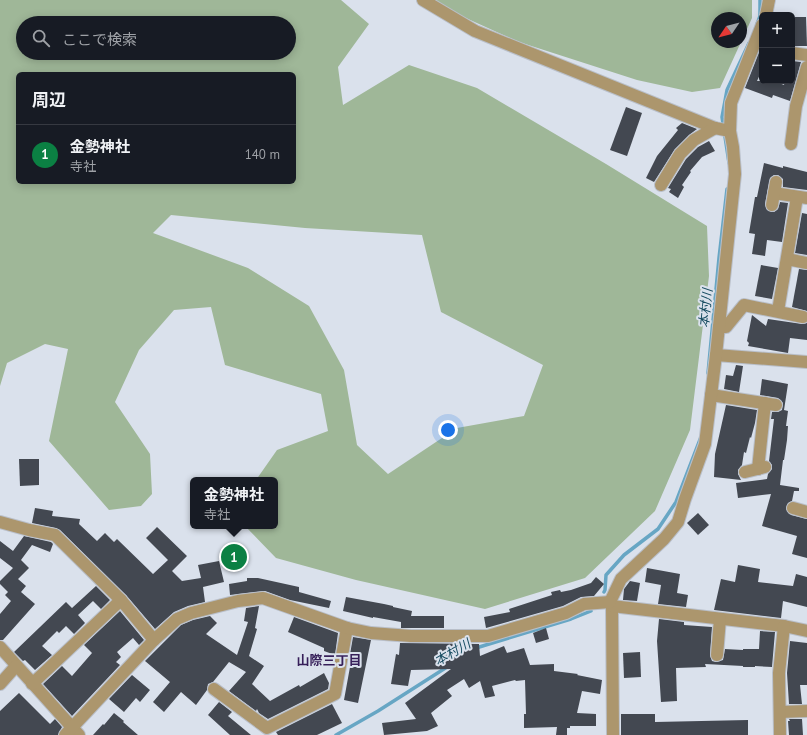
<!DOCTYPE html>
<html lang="ja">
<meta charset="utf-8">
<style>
body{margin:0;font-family:"PT Sans","Noto Sans JP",sans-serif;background:#242831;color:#f1f3f6}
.controls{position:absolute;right:12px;top:12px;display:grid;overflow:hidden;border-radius:6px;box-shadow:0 2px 10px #0003}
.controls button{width:36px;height:36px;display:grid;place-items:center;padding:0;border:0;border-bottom:1px solid #363941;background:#171b24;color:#f1f3f6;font:20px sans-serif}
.compass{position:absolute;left:711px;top:12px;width:36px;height:36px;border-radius:50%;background:#171b24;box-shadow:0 2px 10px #0003;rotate:235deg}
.you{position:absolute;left:448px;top:430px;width:14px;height:14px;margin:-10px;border:3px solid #fff;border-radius:50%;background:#1a73e8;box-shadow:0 0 0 6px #1a73e833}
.badge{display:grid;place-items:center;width:26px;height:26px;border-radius:50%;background:#0b8043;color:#fff;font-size:13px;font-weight:700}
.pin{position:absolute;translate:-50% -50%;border:2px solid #fff;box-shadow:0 1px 4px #0006}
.popup{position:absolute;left:190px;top:477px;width:88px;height:52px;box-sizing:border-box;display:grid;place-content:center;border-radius:6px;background:#171b24;filter:drop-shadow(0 1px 3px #0005);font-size:13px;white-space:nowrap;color:#9ea1a6}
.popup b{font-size:15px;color:#f1f3f6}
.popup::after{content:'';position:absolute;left:50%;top:100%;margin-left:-8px;border:8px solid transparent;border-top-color:#171b24}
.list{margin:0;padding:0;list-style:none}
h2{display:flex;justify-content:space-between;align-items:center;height:52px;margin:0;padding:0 16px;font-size:17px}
h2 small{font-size:13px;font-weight:400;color:#9ea1a6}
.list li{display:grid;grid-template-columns:26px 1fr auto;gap:12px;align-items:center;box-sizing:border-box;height:60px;padding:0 16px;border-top:1px solid #363941}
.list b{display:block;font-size:15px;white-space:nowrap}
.list p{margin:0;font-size:13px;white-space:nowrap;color:#9ea1a6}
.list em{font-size:13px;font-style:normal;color:#9ea1a6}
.icon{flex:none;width:22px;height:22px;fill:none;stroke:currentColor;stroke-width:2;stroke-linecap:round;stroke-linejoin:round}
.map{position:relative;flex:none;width:807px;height:735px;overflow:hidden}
.search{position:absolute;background:#171b24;box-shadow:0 2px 10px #0003;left:16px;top:16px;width:280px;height:44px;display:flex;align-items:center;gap:10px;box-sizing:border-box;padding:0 14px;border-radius:22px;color:#9ea1a6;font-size:15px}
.panel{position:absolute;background:#171b24;box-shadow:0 2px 10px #0003;left:16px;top:72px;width:280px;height:112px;border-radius:6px}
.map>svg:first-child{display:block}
.green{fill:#9fb798;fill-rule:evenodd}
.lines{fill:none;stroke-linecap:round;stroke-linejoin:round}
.stream{stroke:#67a6c4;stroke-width:3.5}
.building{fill:#434851}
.minor-casing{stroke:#b9bfc9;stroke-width:14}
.minor{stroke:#ac966d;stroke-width:12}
.labels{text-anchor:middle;stroke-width:4;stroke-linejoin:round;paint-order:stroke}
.water-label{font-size:13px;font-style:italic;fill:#174c61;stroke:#dae1ec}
.neighbourhood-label{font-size:13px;font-weight:bold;fill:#361f59;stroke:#dae1ec}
</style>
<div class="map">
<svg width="807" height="735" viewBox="0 0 807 735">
<rect width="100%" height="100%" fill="#dae1ec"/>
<g class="green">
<path d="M0,0H341L369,24L338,67L343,105L409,65L477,88L606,164L707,226L709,276L690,430L655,511L585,578L485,609L356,580L276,558L245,526H275V480H256L277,450L328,431L321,394L225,365L211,307L174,310L139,350L115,402L150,454L152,494L141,506L109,510L49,441L68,349L45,344L7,363L0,386ZM23,23H289V53H23ZM18,74H294V182H18ZM171,215L305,228L422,235L441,312L543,365L524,416L457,428L388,474L357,445L344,370L309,306L248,268L153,233Z"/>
<path d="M426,0H752V18L741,42V18H717V42H741L720,88L692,92L637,80L519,42Z"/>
</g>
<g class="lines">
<g class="stream">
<path d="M757,24L760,16V0"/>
<path d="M729,163L722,117L727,90L749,43"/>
<path d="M708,373L719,258L727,189"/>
<path d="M604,592L605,590L606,575L624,555L658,529L676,502L701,437"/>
<path d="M476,648L571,619L591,611"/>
<path d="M336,735L378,711L447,667"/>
</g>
</g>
<g class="building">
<path d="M795,17H806L807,46H795Z"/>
<path d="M762,45V70L757,81H774L784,85L785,81H792V61L801,62L790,101L773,95L772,98L745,88Z"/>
<path d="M626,107L642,113L627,156L610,150Z"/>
<path d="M682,123L697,129L689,135L675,149L654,182L646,178L657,156L678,130L676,128Z"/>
<path d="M709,141L715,151L702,157L690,171L691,172L682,185L684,187L678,198L669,192L671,189L668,188L686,159L698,147Z"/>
<path d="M764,163L783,168V166L807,172V190L783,187V179L778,175H774L770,178L765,204L767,210L774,212L778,209L780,202L788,203L782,242L767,240L765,256L752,254L755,234L749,233L755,197H757Z"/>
<path d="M802,213L807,214V255L795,253Z"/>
<path d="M761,265L778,268L772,299L755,296Z"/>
<path d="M799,269L807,270V311L792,307Z"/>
<path d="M752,315L766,326L768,319L802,324L807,323V340L790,338L788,353L748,346L749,343L747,341Z"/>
<path d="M736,365L743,366L739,392L724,389L726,375L733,376Z"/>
<path d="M762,379L788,384L784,410L788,411L786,426H788L787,440L784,460H783L780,485L799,488V491H794L792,501L788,503L786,509L791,515L807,519V558L792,554L797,536L762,526L771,494L738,498L736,483L767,479L768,474L772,469V465L769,461L774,419H771L772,412H778L782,410L783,403L778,398L760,395Z"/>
<path d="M726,405L757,410L755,423L751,438L750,437L746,453L744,452L742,465L738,470V474L741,480L714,477L715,454Z"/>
<path d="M19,459H39V485L20,486Z"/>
<path d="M35,508L53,511L52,516L80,519L79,524L97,541L105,533L114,542L117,539L153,574L168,560L146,538L157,527L187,556L172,571L182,581L201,578L198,565L219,561L224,582L203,587L205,602L188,606L174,612L155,629L126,595L60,530L56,528L32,523Z"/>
<path d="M698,513L709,525L698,535L687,523Z"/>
<path d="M24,536L51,542L53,544L50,552L32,545L21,560L29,568L18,579L26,586L21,592L35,604L3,640H0V614L11,601L5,595L8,592L0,584V581L13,568L0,558V541L13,551Z"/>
<path d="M239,551L240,562L225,563V552Z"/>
<path d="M738,565L760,569L758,582L793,586L796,574L807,577V607L783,601L781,618L714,610L721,579L735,582Z"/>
<path d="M647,568L680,574L677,593L688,595L686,607L658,604L661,585L645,582Z"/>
<path d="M596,577L604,584L594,596L581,597L563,606L486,628L484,617L510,612L509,609L552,595L551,592L560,590L561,592L571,590L591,583Z"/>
<path d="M247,578H258L299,587V592L331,601L329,608L290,600L265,591L230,595L229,584L247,581Z"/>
<path d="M630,581L640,583L637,601L623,600L624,589Z"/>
<path d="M96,586L110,600L101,609L93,601L78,615L85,623L74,634L66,626L59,633L57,631L42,646L52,655L35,670L25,660L23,661L14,652L66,602L72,608Z"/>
<path d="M346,597L384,604L393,606V607L412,611L411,616H444V628H401V622L373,617V618L343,611Z"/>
<path d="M259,606L255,628L257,629L249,656L264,666L252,684L270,701L299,685L300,687L324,673L329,683L328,689L268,719L259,713L257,709L256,711L229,691L246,672L229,662L213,682L208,684L207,690L196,705L181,692L164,712L153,702L170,682L145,661L181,625L193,620L210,616L217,623L206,634L237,655L248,622L244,621L246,608Z"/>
<path d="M120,611L144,640L139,645L133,638L117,652L121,657L116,662L120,665L72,716L43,684L62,666L72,676L92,653L84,645Z"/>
<path d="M294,617L338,633L335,655L324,651V648L288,632Z"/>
<path d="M659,619L684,622V625L712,627L710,655L712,661L716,662L723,660L725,649L743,650V649H759L760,631L775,632L772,667L755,666V667H743V666L705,664L706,667L676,668L677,701L661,702L657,641Z"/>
<path d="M546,628L549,639L536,643L533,633Z"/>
<path d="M353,637L371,640L358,703L344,700L350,667L351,660H349Z"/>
<path d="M790,641L807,643V685H800L802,704H789L787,673Z"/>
<path d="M400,643L479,644L480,656L504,646L507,653L524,648L530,665L554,664V671L578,674L577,675L602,680L600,694L582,691L577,713L596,714V726H570V728H567V735H556L557,727L524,728V714H526L525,680L516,681L515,680L492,686L495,696L485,698L480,681L469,688L464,679L447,690L452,696L431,713L438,726L427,731L384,735L382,723L416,719L405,703L451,669L411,670L408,686L391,684L396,654L399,655Z"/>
<path d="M640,652L641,677L624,678L623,653Z"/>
<path d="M132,675L150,690L140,702L136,698L124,712L109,699Z"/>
<path d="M19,693L50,724L55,719L62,727L58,735H0V711Z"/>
<path d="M219,702L232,712L228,716L251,735H230L208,715Z"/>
<path d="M332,704L342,723L317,735H278L276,732Z"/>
<path d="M114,713L124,721L123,722L138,735H93L103,724L104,725Z"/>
<path d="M621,714H655V722L748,720V735H621Z"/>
<path d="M789,719H802L803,735H789L788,721H790Z"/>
</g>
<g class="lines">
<g class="minor-casing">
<g id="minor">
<path d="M423,0L475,31L715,128L730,131"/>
<path d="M766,15L769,0"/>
<path d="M792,53L807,55"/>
<path d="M791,144L796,106L807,67"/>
<path d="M661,185L680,154L694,140L715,128"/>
<path d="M774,193L807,198"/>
<path d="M772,205L776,182"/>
<path d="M787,259L807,263"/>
<path d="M778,311L797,197"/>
<path d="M719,327H726L744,305L803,317"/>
<path d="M716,355L807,362"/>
<path d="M711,395L776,405"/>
<path d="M758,469L765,403"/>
<path d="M745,472L765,467"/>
<path d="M793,508L807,512"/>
<path d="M0,522L29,530L55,535L121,600L154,640"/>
<path d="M610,602L621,579L664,539L678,522L685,499L705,444L716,355L735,174L733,147L730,131L731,103L762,25"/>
<path d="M610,602L612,606L613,735"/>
<path d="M612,606L784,626L807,631"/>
<path d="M0,647L79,735"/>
<path d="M717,655L720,619"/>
<path d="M0,684L16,666"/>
<path d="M32,684L121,600"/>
<path d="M214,689L267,728L335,694L347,628"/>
<path d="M780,712L807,711"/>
<path d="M65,735L154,640L177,619L191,613L238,601L263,598L347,628L371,633L411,636H488L566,613L584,604L610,602"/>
<path d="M780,735L779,673L784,626"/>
</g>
</g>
<use href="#minor" class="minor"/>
</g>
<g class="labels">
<g class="water-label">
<text transform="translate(705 308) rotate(-84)" y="5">本村川</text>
<text transform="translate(452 652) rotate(-30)" y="5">本村川</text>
</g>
<g class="neighbourhood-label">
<text x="329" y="665">山際三丁目</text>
</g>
</g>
</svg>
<div class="controls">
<button>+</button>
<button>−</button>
</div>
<svg class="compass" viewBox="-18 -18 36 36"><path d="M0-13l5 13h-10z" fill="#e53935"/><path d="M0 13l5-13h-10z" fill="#9ea1a6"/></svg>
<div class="you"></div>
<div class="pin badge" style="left:234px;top:557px">1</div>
<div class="popup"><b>金勢神社</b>寺社</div>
<div class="search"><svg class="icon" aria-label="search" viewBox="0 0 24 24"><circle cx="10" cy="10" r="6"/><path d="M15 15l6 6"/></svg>ここで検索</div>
<section class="panel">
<h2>周辺<small></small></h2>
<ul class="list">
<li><span class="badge">1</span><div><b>金勢神社</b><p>寺社</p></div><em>140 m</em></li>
</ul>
</section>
</div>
